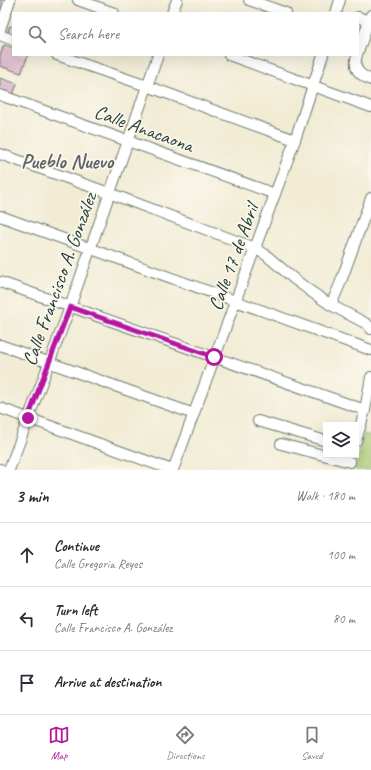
<!DOCTYPE html>
<meta charset="utf-8">
<style>
body{margin:0;font-family:Caveat,sans-serif;background:#f2f2f3;color:#2b2b33}
.controls{position:absolute;right:12px;bottom:12px;display:grid;overflow:hidden;border-radius:0px;box-shadow:0 4px 16px #0002}
.controls button{width:36px;height:36px;display:grid;place-items:center;padding:0;border:0;border-bottom:1px solid #e1e1e2;background:#fff;color:#2b2b33;font:20px sans-serif}
.stop{position:absolute;width:12px;height:12px;margin:-9px;border:3px solid #b5179e;border-radius:50%;background:#fff}
.stop.end{background:#b5179e;border-color:#fff;box-shadow:0 1px 4px #0008}
.list{margin:0;padding:0;list-style:none}
h2{display:flex;justify-content:space-between;align-items:center;height:52px;margin:0;padding:0 16px;font-size:17px}
h2 small{font-size:13px;font-weight:400;color:#7c7c81}
.list li{display:grid;grid-template-columns:26px 1fr auto;gap:12px;align-items:center;box-sizing:border-box;height:64px;padding:0 16px;border-top:1px solid #e1e1e2}
.list b{display:block;font-size:15px;white-space:nowrap}
.list p{margin:0;font-size:13px;white-space:nowrap;color:#7c7c81}
.list em{font-size:13px;font-style:normal;color:#7c7c81}
.icon{flex:none;width:22px;height:22px;fill:none;stroke:currentColor;stroke-width:2;stroke-linecap:round;stroke-linejoin:round}
.map{position:relative;flex:none;width:371px;height:470px;overflow:hidden}
.search{position:absolute;background:#fff;box-shadow:0 4px 16px #0002;left:12px;right:12px;top:12px;height:44px;display:flex;align-items:center;gap:10px;box-sizing:border-box;padding:0 14px;border-radius:0px;color:#7c7c81;font-size:15px}
.sheet{height:244px;background:#fff}
nav{display:flex;justify-content:space-around;align-items:center;box-sizing:border-box;height:56px;border-top:1px solid #e1e1e2;background:#fff;font-size:11px;color:#7c7c81}
nav a{display:grid;justify-items:center;gap:2px}
nav .on{color:#b5179e}
.map>svg:first-child{display:block}
.green{fill:#accb72;stroke:#668453}
.building{fill:#d5a8c6}
.lines{fill:none;stroke-linecap:round;stroke-linejoin:round}
.minor-casing{stroke:#697a6c;stroke-width:12}
.minor{stroke:#fff;stroke-width:10}
.route{stroke:#b5179e;stroke-width:5}
.labels{text-anchor:middle;stroke-width:3.5;stroke-linejoin:round;paint-order:stroke}
.street-label{font-size:20px;fill:#1f3d34;stroke:#fbf7ec}
.neighbourhood-label{font-size:21px;font-weight:bold;fill:#5f6267;stroke:#fbf7ec}
</style>
<div class="map">
<svg width="371" height="470" viewBox="0 0 371 470">
<rect width="100%" height="100%" fill="#fbf7ec"/>
<filter id="ink" filterUnits="userSpaceOnUse"><feTurbulence type="fractalNoise" baseFrequency=".025" numOctaves="2"/><feDisplacementMap in="SourceGraphic" scale="8" xChannelSelector="R" yChannelSelector="G"/><feConvolveMatrix kernelMatrix="1 2 1 2 8 2 1 2 1" color-interpolation-filters="sRGB"/></filter>
<filter id="wash" filterUnits="userSpaceOnUse"><feTurbulence type="fractalNoise" baseFrequency=".012" numOctaves="4" result="noise"/><feDisplacementMap in="SourceGraphic" scale="16" xChannelSelector="R" yChannelSelector="G"/><feGaussianBlur stdDeviation="0.9" result="paint"/><feColorMatrix in="noise" values="0 0 0 0 0 0 0 0 0 0 0 0 0 0 0 0 0 1.4 0 .05"/><feComposite in="paint" operator="in"/></filter>
<g filter="url(#wash)">
<rect width="100%" height="100%" fill="#f2ecd5"/>
<path class="green" d="M364,434L371,436V470H355Z"/>
<g id="blocks">
<g class="building">
<path d="M0,0H7L0,25Z"/>
<path d="M10,26L13,27V37L7,35Z"/>
<path d="M4,45L13,48V55H28L21,73L0,66V56Z"/>
<path d="M0,78L17,84L12,97L0,93Z"/>
</g>
</g>
</g>
<g filter="url(#ink)">
<use href="#blocks" fill-opacity="0" stroke="#697a6c" stroke-width="1"/>
<g class="lines">
<g class="minor-casing">
<g id="minor">
<path d="M78,0L114,13"/>
<path d="M249,0L286,13"/>
<path d="M172,13L177,0"/>
<path d="M336,13L340,0"/>
<path d="M358,17L369,21"/>
<path d="M0,30L10,0"/>
<path d="M0,35L13,40"/>
<path d="M358,52L371,15"/>
<path d="M57,55L147,86L295,140"/>
<path d="M229,55L371,107"/>
<path d="M357,55C353,69 358,74 371,80"/>
<path d="M0,95L275,194"/>
<path d="M0,154L109,193L255,248L266,255L294,279L313,293L331,305L367,324L371,329"/>
<path d="M0,216L371,350"/>
<path d="M0,282L365,410"/>
<path d="M331,305L340,284L371,198"/>
<path d="M0,345L194,414"/>
<path d="M0,408L172,470"/>
<path d="M258,421L326,441"/>
<path d="M356,441L365,410L371,377"/>
<path d="M281,444L350,462"/>
<path d="M0,469L2,470"/>
<path d="M9,470L70,307L158,55"/>
<path d="M173,470L295,140L323,55"/>
</g>
</g>
<use href="#minor" class="minor"/>
</g>
</g>
<g class="lines" filter="url(#ink)">
<path class="route" d="M28,418L70,307L214,357"/>
</g>
<g class="labels">
<g class="street-label">
<text transform="translate(144 128) rotate(20)" y="7">Calle Anacaona</text>
<text transform="translate(233 257) rotate(-70)" y="7">Calle 17 de Abril</text>
<text transform="translate(59 279) rotate(-70)" y="7">Calle Francisco A. González</text>
</g>
<g class="neighbourhood-label">
<text x="67" y="168">Pueblo Nuevo</text>
</g>
</g>
</svg>
<div class="controls">
<button><svg class="icon" aria-label="layers" viewBox="0 0 24 24"><path d="M12 4l9 5-9 5-9-5zM3 14l9 5 9-5"/></svg></button>
</div>
<div class="stop" style="left:214px;top:357px"></div>
<div class="stop end" style="left:28px;top:418px"></div>
<div class="search"><svg class="icon" aria-label="search" viewBox="0 0 24 24"><circle cx="10" cy="10" r="6"/><path d="M15 15l6 6"/></svg>Search here</div>
</div>
<section class="sheet">
<h2>3 min<small>Walk · 180 m</small></h2>
<ul class="list">
<li><svg class="icon" aria-label="ahead" viewBox="0 0 24 24"><path d="M12 20V5M6 11l6-6 6 6"/></svg><div><b>Continue</b><p>Calle Gregoria Reyes</p></div><em>100 m</em></li>
<li><svg class="icon" aria-label="left" viewBox="0 0 24 24"><path d="M17 20v-9H6M10 6l-5 5 5 5"/></svg><div><b>Turn left</b><p>Calle Francisco A. González</p></div><em>80 m</em></li>
<li><svg class="icon" aria-label="arrive" viewBox="0 0 24 24"><path d="M6 21V4h12l-3 4 3 4H6"/></svg><div><b>Arrive at destination</b></div></li>
</ul>
</section>
<nav>
<a class="on"><svg class="icon" aria-label="map" viewBox="0 0 24 24"><path d="M3 6l6-2 6 2 6-2v14l-6 2-6-2-6 2zM9 4v14M15 6v14"/></svg>Map</a>
<a><svg class="icon" aria-label="directions" viewBox="0 0 24 24"><path d="M12 3l9 9-9 9-9-9zM9 14v-3h6M13 9l2 2-2 2"/></svg>Directions</a>
<a><svg class="icon" aria-label="saved" viewBox="0 0 24 24"><path d="M7 4h10v16l-5-4-5 4z"/></svg>Saved</a>
</nav>
